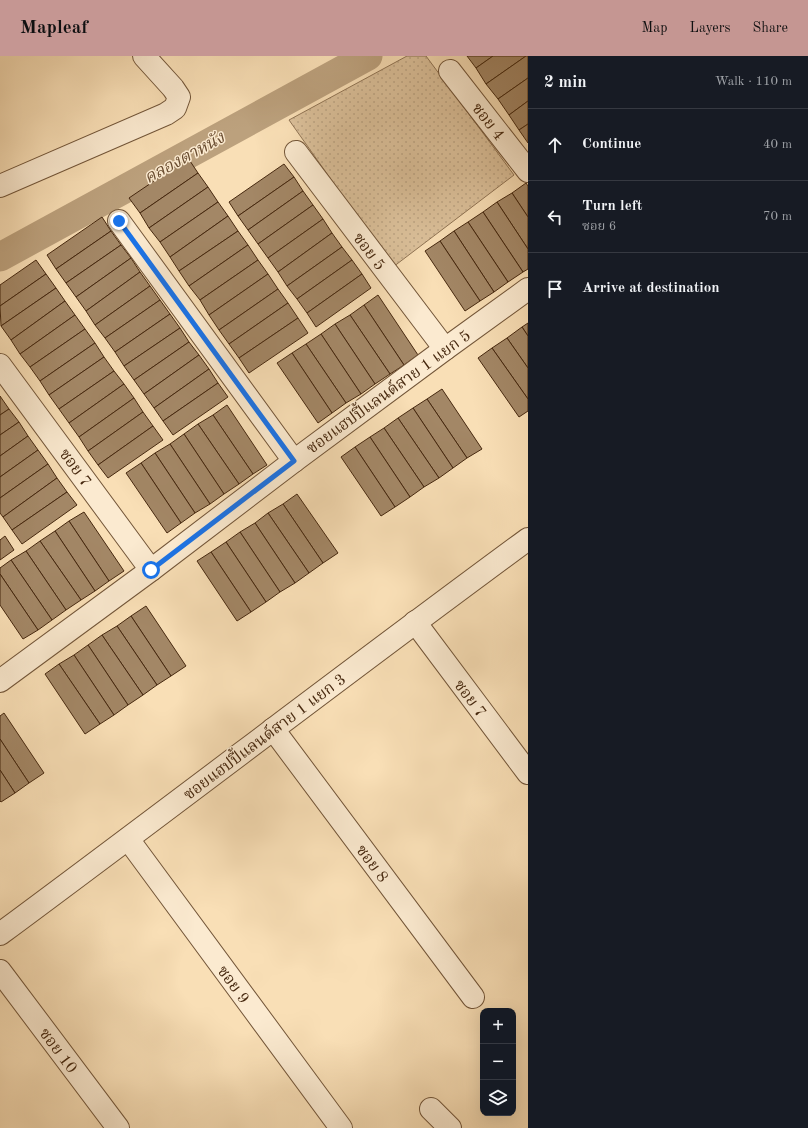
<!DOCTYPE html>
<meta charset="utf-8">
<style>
body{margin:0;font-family:"Old Standard TT","Noto Serif Thai",serif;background:#242831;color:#f1f3f6}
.controls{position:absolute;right:12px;bottom:12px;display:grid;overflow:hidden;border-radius:8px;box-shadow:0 4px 16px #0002}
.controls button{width:36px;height:36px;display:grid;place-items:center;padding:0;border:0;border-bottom:1px solid #363941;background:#171b24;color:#f1f3f6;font:20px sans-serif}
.stop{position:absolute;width:12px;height:12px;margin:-9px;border:3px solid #1a73e8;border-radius:50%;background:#fff}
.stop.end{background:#1a73e8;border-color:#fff;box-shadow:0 1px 4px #0008}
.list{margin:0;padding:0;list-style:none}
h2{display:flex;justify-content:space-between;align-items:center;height:52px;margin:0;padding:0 16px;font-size:17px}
h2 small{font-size:13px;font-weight:400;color:#9ea1a6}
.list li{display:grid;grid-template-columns:26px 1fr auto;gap:12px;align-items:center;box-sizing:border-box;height:72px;padding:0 16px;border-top:1px solid #363941}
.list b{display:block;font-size:15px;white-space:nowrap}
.list p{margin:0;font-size:13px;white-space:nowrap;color:#9ea1a6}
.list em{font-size:13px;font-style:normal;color:#9ea1a6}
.icon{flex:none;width:22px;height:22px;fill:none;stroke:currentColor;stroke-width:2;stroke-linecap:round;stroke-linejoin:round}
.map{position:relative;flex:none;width:528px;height:1072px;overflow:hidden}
header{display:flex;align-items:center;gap:24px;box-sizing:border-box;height:56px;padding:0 20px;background:#c59692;color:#111}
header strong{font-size:19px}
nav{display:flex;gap:22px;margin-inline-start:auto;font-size:14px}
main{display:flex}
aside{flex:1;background:#171b24}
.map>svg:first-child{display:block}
.park{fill:url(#park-dots);stroke:#907454}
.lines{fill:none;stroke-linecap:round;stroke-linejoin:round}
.canal{stroke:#bca17d;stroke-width:29}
.building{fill:#a38766;stroke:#46280f}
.minor-casing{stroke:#735639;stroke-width:24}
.minor{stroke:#fbead0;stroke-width:22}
.route{stroke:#1a73e8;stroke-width:5}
.labels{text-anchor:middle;stroke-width:3;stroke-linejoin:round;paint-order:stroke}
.street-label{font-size:16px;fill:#46280f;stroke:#fbead0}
.water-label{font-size:17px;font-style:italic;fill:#694c30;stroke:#fbead0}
</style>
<header>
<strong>Mapleaf</strong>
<nav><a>Map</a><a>Layers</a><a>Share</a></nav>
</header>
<main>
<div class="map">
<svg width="528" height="1072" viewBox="0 0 528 1072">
<defs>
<pattern id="park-dots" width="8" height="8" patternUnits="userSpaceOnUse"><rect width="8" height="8" fill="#dbc09a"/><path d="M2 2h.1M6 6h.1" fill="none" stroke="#bda584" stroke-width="1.8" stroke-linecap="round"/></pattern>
</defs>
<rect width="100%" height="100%" fill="#f9dfb6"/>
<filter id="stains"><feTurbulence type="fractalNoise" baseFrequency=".005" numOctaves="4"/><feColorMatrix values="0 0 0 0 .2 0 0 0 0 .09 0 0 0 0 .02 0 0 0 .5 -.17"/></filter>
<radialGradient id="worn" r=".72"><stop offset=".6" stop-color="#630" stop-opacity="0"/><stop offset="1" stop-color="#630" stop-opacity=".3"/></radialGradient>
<path class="park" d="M407,0H426L514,119L393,211L289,64Z"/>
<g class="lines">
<path class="canal" d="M0,201L368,0"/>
</g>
<g class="building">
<path d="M467,0H493L476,12Z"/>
<path d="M493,0H526L486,28L476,12Z"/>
<path d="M526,0H528V22L498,43L486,28Z"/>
<path d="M528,22V45L509,59L498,43Z"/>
<path d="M528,45V68L519,74L509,59Z"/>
<path d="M528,68V87L519,74Z"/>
<path d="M188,102L198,117L140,157L129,142Z"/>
<path d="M284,108L294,121L238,160L229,146Z"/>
<path d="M198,117L208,131L149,172L140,157Z"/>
<path d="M294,121L303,135L248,174L238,160Z"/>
<path d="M526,127L528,130V161L512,137Z"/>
<path d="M208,131L218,146L160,186L149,172Z"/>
<path d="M303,135L313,149L258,188L248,174Z"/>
<path d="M512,137L528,161V193L497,146Z"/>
<path d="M218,146L228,160L170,201L160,186Z"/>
<path d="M497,146L528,193V213L523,216L483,156Z"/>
<path d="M313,149L323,163L268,202L258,188Z"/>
<path d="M483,156L523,216L508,226L468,166Z"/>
<path d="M228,160L238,175L179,215L170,201Z"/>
<path d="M102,161L111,175L56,213L47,199Z"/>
<path d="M323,163L332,177L278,216L268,202Z"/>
<path d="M468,166L508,226L494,236L454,175Z"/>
<path d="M111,175L121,189L66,227L56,213Z"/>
<path d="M238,175L248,189L189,230L179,215Z"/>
<path d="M454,175L494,236L480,245L440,185Z"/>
<path d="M332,177L342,191L287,230L278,216Z"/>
<path d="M440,185L480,245L465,255L425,195Z"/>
<path d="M121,189L131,202L76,241L66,227Z"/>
<path d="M248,189L258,204L200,244L189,230Z"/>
<path d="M342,191L352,204L297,243L287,230Z"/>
<path d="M131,202L140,216L86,255L76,241Z"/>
<path d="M36,204L46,218L0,250V229Z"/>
<path d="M258,204L268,218L209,259L200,244Z"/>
<path d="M352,204L362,218L307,257L297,243Z"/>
<path d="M140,216L150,230L95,269L86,255Z"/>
<path d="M46,218L56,232L1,270L0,250Z"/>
<path d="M268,218L278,233L219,274L209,259Z"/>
<path d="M362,218L371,232L316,271L307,257Z"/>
<path d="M150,230L160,244L105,282L95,269Z"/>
<path d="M56,232L65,245L11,284L1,270Z"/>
<path d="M278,233L288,247L229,288L219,274Z"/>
<path d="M378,239L418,299L404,309L364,249Z"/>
<path d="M160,244L170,258L115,296L105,282Z"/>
<path d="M65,245L75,259L20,298L11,284Z"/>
<path d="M288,247L298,262L239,302L229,288Z"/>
<path d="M364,249L404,309L390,318L350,259Z"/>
<path d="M170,258L180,272L124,310L115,296Z"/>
<path d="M75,259L85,273L30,311L20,298Z"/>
<path d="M350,259L390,318L375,328L335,268Z"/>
<path d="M298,262L308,277L249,317L239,302Z"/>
<path d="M528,267V280L522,271Z"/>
<path d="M335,268L375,328L361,338L321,278Z"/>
<path d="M522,271L528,280V312L507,282Z"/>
<path d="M180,272L189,286L134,324L124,310Z"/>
<path d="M85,273L95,287L40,325L30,311Z"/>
<path d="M321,278L361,338L346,347L306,288Z"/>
<path d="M507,282L528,312V343L492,292Z"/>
<path d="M189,286L199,299L144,338L134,324Z"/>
<path d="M95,287L104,301L49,339L40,325Z"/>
<path d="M306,288L346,347L332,357L292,297Z"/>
<path d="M492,292L528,343V355L519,361L478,302Z"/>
<path d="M292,297L332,357L318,367L277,307Z"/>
<path d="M199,299L209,313L154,352L144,338Z"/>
<path d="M104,301L114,315L59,353L49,339Z"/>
<path d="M209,313L218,327L163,365L154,352Z"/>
<path d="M114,315L124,328L69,367L59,353Z"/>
<path d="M218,327L228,341L173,379L163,365Z"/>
<path d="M124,328L134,342L79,381L69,367Z"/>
<path d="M442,333L482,393L467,402L427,343Z"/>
<path d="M0,340L9,353L0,359Z"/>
<path d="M134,342L143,356L88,395L79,381Z"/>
<path d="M427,343L467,402L453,412L413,352Z"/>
<path d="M227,349L267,409L253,418L213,359Z"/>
<path d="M413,352L453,412L439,422L398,362Z"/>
<path d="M9,353L19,366L0,379V359Z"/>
<path d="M143,356L153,370L98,409L88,395Z"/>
<path d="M213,359L253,418L239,428L198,368Z"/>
<path d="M398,362L439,422L424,431L384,372Z"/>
<path d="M19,366L28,380L0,400V379Z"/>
<path d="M198,368L239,428L224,438L184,378Z"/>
<path d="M153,370L163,384L108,422L98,409Z"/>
<path d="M384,372L424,431L410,441L370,381Z"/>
<path d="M184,378L224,438L210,448L170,388Z"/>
<path d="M28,380L38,394L0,421V400Z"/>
<path d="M370,381L410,441L395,451L355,391Z"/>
<path d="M170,388L210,448L195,457L155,397Z"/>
<path d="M355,391L395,451L381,460L341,401Z"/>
<path d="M38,394L48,408L0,442V421Z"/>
<path d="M155,397L195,457L181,467L141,407Z"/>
<path d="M141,407L181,467L167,477L126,417Z"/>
<path d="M48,408L57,422L3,461L0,457V442Z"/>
<path d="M57,422L67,436L12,474L3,461Z"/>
<path d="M67,436L77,449L22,488L12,474Z"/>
<path d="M297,438L338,497L323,507L283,448Z"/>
<path d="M283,448L323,507L309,517L268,457Z"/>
<path d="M84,456L124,515L109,525L69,465Z"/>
<path d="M268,457L309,517L295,527L255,467Z"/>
<path d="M69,465L109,525L95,535L55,475Z"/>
<path d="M255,467L295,527L280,536L240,476Z"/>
<path d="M55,475L95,535L81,544L40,485Z"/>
<path d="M240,476L280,536L266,546L226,486Z"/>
<path d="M5,480L14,494L0,504V484Z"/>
<path d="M40,485L81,544L66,554L26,495Z"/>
<path d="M226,486L266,546L251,556L211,496Z"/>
<path d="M26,495L66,554L52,564L11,504Z"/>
<path d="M211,496L251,556L237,565L197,505Z"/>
<path d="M11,504L52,564L38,574L0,518V512Z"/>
<path d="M0,518L38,574L23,583L0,549Z"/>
<path d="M146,550L186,610L171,620L131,560Z"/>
<path d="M131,560L171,620L157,629L117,570Z"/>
<path d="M117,570L157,629L143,639L102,579Z"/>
<path d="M102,579L143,639L128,649L88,589Z"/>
<path d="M88,589L128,649L114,659L74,599Z"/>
<path d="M74,599L114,659L100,668L59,608Z"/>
<path d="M59,608L100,668L85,678L45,618Z"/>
<path d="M4,657L44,717L29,727L0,683V660Z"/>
<path d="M0,683L29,727L15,737L0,714Z"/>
<path d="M0,714L15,737L1,746L0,745Z"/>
</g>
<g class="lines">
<g class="minor-casing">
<g id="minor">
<path d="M450,15L528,115"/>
<path d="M296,96L445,293"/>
<path d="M0,130L166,58L175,52L179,41L173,32L144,0"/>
<path d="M119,165L294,405"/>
<path d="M0,309L151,514"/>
<path d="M415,566L528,717"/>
<path d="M0,625L151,514L294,405L445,293L528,233"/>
<path d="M273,673L473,941"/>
<path d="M128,783L341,1072"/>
<path d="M0,878C177,747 351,613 528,483"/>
<path d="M0,915L118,1072"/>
<path d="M431,1053L450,1072"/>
</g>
</g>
<use href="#minor" class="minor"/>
</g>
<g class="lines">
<path class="route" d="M119,165L294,405L151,514"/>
</g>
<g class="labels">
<g class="street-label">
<text transform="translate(489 65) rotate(52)" y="6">ซอย 4</text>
<text transform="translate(370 195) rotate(53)" y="6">ซอย 5</text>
<text transform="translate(388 335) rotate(-36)" y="6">ซอยแฮปปี้แลนด์สาย 1 แยก 5</text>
<text transform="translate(76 411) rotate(54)" y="6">ซอย 7</text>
<text transform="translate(471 642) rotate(53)" y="6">ซอย 7</text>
<text transform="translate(264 680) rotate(-37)" y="6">ซอยแฮปปี้แลนด์สาย 1 แยก 3</text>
<text transform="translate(373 807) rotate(53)" y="6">ซอย 8</text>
<text transform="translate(234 928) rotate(54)" y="6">ซอย 9</text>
<text transform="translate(59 994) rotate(53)" y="6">ซอย 10</text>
</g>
<g class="water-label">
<text transform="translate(184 101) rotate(-29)" y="6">คลองตาหนัง</text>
</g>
</g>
<rect width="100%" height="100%" filter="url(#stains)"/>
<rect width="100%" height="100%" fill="url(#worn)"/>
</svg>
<div class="controls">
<button>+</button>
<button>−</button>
<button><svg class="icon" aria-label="layers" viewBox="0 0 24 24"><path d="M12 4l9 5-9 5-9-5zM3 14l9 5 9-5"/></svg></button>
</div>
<div class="stop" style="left:151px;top:514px"></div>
<div class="stop end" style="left:119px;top:165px"></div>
</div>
<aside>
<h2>2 min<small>Walk · 110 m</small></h2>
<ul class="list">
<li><svg class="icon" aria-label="ahead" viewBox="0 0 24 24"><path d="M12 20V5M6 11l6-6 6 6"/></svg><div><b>Continue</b></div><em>40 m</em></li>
<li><svg class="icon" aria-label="left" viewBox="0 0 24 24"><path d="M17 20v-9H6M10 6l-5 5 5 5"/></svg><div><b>Turn left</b><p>ซอย 6</p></div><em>70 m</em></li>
<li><svg class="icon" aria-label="arrive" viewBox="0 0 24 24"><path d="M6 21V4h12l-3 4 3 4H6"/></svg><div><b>Arrive at destination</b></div></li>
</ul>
</aside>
</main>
